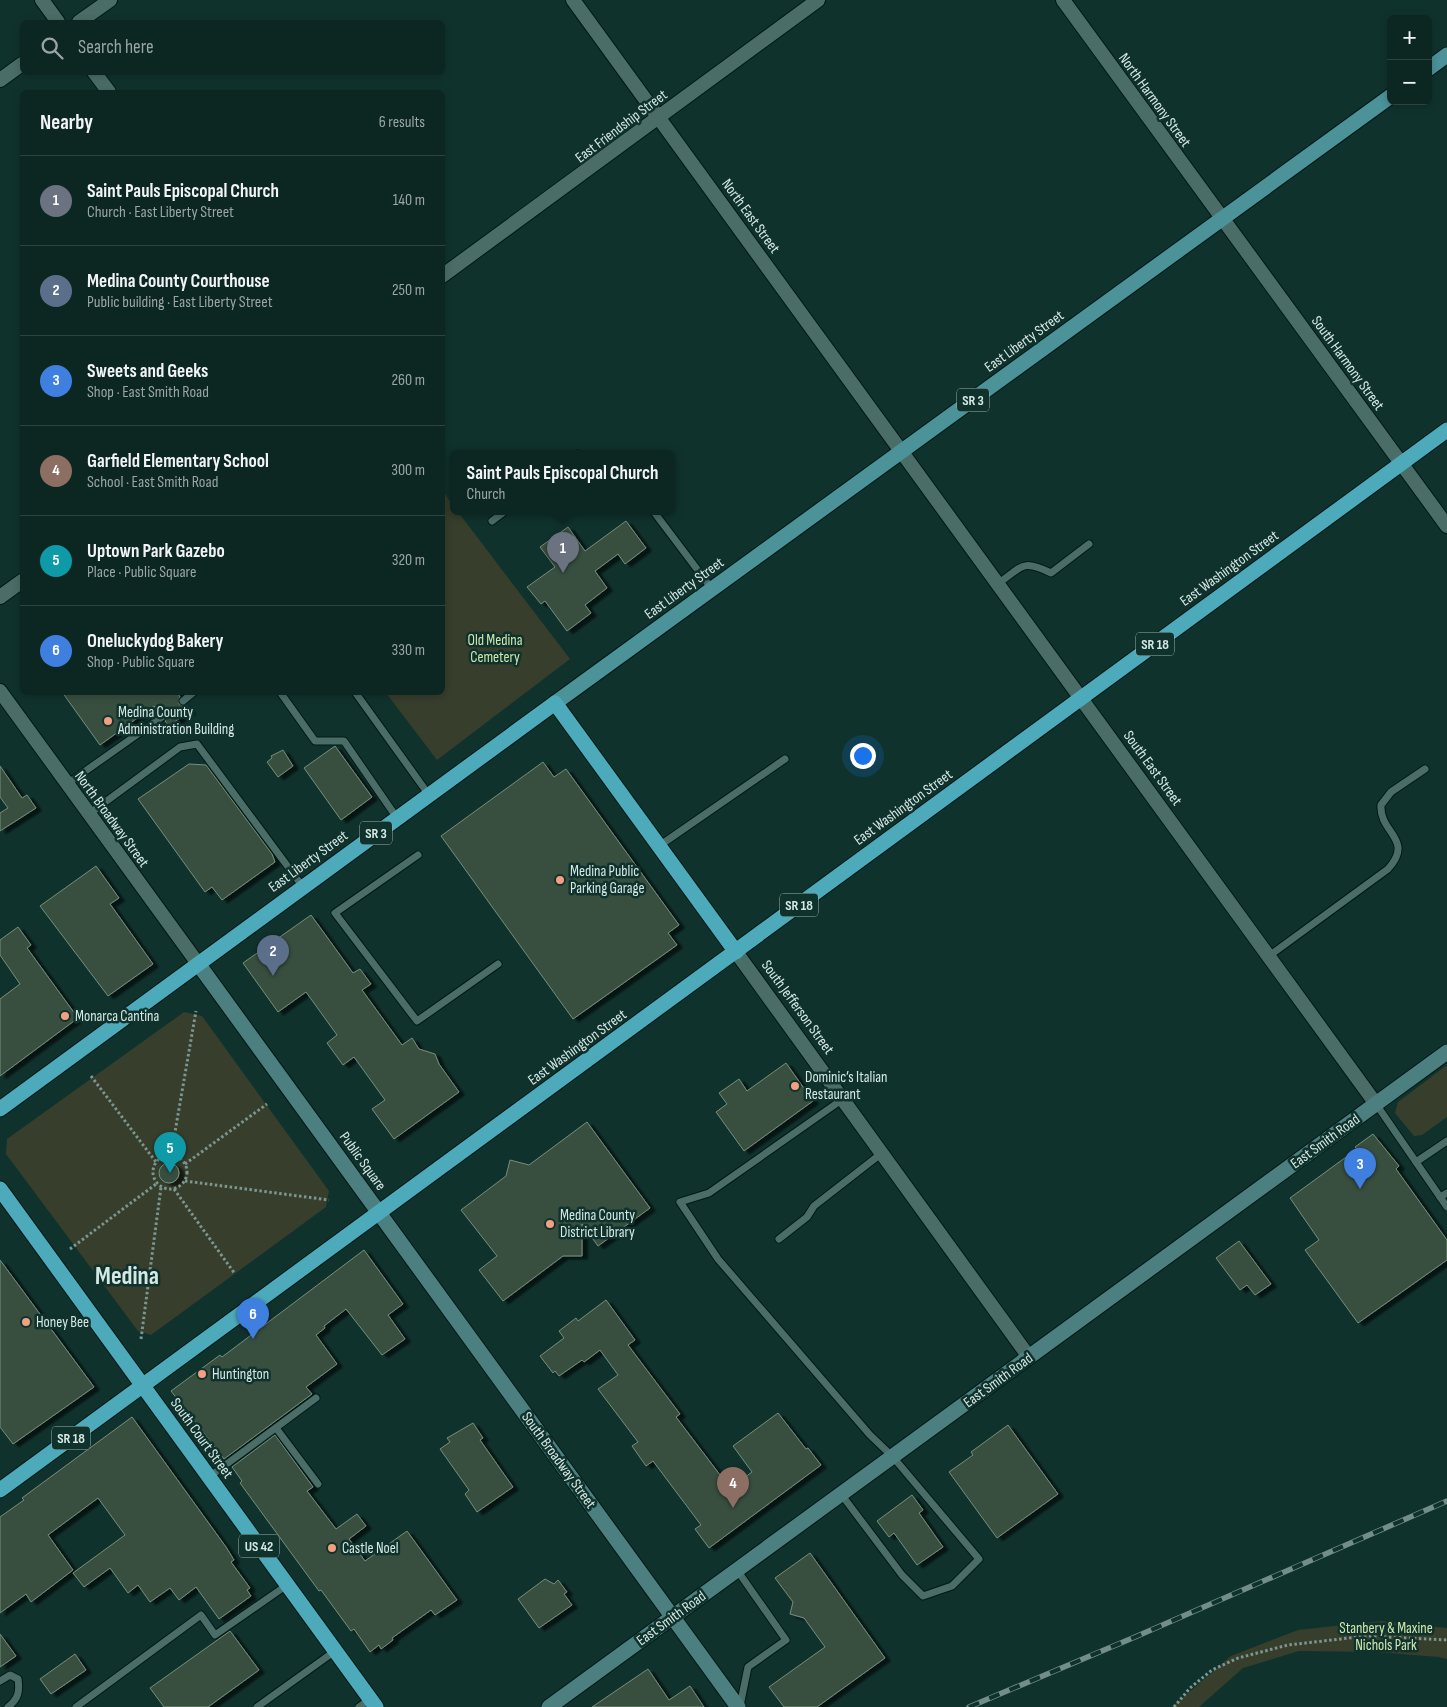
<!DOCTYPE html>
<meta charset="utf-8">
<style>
body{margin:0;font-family:"Sofia Sans Condensed",sans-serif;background:#1a322f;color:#f1f3f6}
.controls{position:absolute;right:15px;top:15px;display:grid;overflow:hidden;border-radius:8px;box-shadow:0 2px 8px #0003}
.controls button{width:45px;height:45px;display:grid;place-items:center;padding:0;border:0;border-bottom:1px solid #2c4340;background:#0c2622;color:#f1f3f6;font:25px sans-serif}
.you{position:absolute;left:862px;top:755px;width:18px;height:18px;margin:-12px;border:4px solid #fff;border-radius:50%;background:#1a73e8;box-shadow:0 0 0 8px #1a73e833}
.badge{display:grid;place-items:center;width:32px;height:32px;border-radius:50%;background:#f3a082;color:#fff;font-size:16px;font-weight:700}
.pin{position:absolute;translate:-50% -41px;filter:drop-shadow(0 1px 2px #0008)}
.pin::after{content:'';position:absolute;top:26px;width:18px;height:15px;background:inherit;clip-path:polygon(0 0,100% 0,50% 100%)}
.popup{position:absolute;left:450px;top:450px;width:225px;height:65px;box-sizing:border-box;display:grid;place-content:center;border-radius:8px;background:#0c2622;filter:drop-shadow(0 1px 4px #0005);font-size:16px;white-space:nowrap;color:#9aa5a5}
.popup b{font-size:19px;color:#f1f3f6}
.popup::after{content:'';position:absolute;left:50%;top:100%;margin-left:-10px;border:10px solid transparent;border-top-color:#0c2622}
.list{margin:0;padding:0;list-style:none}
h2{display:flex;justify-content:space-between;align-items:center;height:65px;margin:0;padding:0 20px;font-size:21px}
h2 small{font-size:16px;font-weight:400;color:#9aa5a5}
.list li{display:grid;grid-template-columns:32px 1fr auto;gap:15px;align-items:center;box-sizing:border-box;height:90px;padding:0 20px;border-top:1px solid #2c4340}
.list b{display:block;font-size:19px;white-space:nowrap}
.list p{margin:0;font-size:16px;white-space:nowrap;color:#9aa5a5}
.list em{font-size:16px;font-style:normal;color:#9aa5a5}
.icon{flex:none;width:28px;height:28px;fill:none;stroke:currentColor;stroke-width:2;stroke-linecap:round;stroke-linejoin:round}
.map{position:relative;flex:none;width:1447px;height:1707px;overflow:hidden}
.search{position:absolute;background:#0c2622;box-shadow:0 2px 8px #0003;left:20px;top:20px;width:425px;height:55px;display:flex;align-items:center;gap:12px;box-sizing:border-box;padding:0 18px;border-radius:8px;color:#9aa5a5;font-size:19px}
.panel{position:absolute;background:#0c2622;box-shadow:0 2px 8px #0003;left:20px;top:90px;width:425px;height:605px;border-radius:8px}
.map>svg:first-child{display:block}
.green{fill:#373e2c}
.building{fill:#38503f;stroke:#748e7c;filter:url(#shadow)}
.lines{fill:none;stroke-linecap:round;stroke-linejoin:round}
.lane-casing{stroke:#011915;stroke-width:9}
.street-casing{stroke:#011915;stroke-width:16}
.secondary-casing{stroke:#011915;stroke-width:17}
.primary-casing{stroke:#011915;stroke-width:17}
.highway-casing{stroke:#011915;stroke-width:17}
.path{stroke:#7c9691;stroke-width:3;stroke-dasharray:2.5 2.5;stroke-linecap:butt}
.lane{stroke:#4b6d67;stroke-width:7}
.street{stroke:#4b6d67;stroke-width:14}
.secondary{stroke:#4b7f80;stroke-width:15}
.primary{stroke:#4c9299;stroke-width:15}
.highway{stroke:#4caaba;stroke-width:15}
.rail-casing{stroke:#738e89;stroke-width:5.5}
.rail{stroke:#10322d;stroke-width:4;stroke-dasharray:11;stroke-linecap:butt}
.poi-dot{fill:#f3a082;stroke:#10322d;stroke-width:2}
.labels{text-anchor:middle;stroke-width:5;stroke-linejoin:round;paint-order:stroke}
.shield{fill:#10322d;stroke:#9ab1ad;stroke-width:1}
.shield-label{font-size:14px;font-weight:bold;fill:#d5e8e4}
.street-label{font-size:15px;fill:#d5e8e4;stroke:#10322d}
.park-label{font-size:15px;fill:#d0e7ad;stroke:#10322d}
.poi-label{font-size:15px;fill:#d5e8e4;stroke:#10322d;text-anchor:start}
.town-label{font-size:25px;font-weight:bold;fill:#d5e8e4;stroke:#10322d}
</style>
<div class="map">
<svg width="1447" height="1707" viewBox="0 0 1447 1707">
<defs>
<filter id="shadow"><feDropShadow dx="5.5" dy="3" stdDeviation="1" flood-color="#0009"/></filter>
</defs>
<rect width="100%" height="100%" fill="#10322d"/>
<g class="green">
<path d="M443,491L454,507V512H458L570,659L437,760L386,693L442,692Z"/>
<path d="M184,1012L202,1016L329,1191L326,1207L151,1335L138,1331L6,1154L7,1139Z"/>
<path d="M1447,1065V1117L1422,1135L1414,1136L1395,1113L1398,1102Z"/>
<path d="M1381,1621L1447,1628V1659L1439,1657L1376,1652L1299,1651L1243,1668L1199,1707H1172L1231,1656L1298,1630Z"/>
</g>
<g class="building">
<path d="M626,521L646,548L625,564L618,554L595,571L607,588L585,605L591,613L567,631L545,601L541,604L527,587L555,567L540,547L568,527L585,551Z"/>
<path d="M62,692H177L180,697L179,704L186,705L190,711L169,726L165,721L166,714L159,713L154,706L100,745Z"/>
<path d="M335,746L372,797L341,820L304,768Z"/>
<path d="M283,750L293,766L278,777L267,762L272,758L271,756Z"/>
<path d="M543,762L554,777L566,769L679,925L668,933L677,945L573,1019L441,836Z"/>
<path d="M189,764L206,765L272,854L275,862L222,900L212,887L205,892L138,799Z"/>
<path d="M0,766L22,798L27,795L36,808L0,831V813L8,808L0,797Z"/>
<path d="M96,866L119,898L110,904L153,964L108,996L40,906Z"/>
<path d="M311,915L353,973L360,969L371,984L362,990L402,1045L412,1038L419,1049L435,1054L439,1064L459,1092L394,1139L372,1109L385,1100L354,1057L343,1065L327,1043L337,1035L306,992L278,1012L243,963Z"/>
<path d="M18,927L31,945L27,948L78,1018L0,1076V999L20,984L0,955V940Z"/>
<path d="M786,1063L813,1101L744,1151L716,1112L727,1104L719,1093L739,1079L747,1091Z"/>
<path d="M587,1122L650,1208L598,1246L582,1224V1256H563L503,1301L479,1270L497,1256L461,1210L506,1176L510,1160L529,1165Z"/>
<path d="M1373,1134L1399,1166L1396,1169L1447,1240V1260L1358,1323L1305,1250L1319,1240L1290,1198L1357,1149L1355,1147Z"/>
<circle cx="169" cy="1173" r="10"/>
<path d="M1239,1241L1271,1284L1255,1295L1247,1285L1240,1290L1216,1258Z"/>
<path d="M364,1250L403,1304L388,1315L405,1339L382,1355L346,1309L324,1326L325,1328L316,1335L337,1364L306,1387L312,1394L224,1459L171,1391L220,1355L222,1357L234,1348Z"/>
<path d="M0,1260L94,1387L13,1444L0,1427Z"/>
<path d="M606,1300L635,1340L628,1345L680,1414L676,1417L730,1488L752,1472L733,1446L778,1413L806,1449L808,1448L821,1465L709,1548L695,1529L701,1525L653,1461L646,1466L632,1446L638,1442L598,1389L618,1375L600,1350L584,1362L582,1360L559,1376L555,1371L553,1373L540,1356L564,1338L559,1331L576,1318L578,1321Z"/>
<path d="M132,1417L226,1547L234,1560L231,1562L250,1588L247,1590L251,1596L219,1619L196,1587L179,1600L170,1588L150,1602L138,1585L128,1593L110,1568L84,1587L73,1573L125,1535L98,1498L48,1535L73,1570L31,1602L26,1594L0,1613V1517L24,1500L22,1498Z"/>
<path d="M473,1423L483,1438L480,1440L513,1487L477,1512L465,1494L469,1490L440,1449L450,1442L447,1438Z"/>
<path d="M1008,1425L1058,1494L997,1538L949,1472L973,1455L971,1452Z"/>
<path d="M275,1435L313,1487L307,1491L336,1529L357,1514L366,1526L349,1539L365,1561L407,1531L457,1600L435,1615L431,1610L392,1638L393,1640L381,1649L379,1645L370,1652L354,1629L351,1631L321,1590L319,1591L240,1483L242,1481L232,1467Z"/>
<path d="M912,1495L923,1510L919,1513L943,1547L917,1565L894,1533L889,1537L877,1521Z"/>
<path d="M810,1553L885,1658L817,1707H784L769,1687L825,1647L804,1618L790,1614L793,1602L775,1578Z"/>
<path d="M545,1579L554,1584L558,1580L567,1592L564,1594L572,1605L539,1628L518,1599Z"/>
<path d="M230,1631L259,1670L208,1707H164L150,1688Z"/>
<path d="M0,1634L16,1656L0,1667Z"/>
<path d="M75,1654L86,1670L51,1694L40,1679Z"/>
<path d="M648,1669L669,1700L690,1686L704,1707H592Z"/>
</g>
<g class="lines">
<g class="lane-casing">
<g id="lane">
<path d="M577,454H578"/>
<path d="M654,512L712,589"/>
<path d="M492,521L504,512"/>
<path d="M999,583C1023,566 1022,559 1051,573L1089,544"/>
<path d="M280,692L315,741H344L397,818"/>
<path d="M355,692L429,795"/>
<path d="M183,701L194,692"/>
<path d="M67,784L162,717"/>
<path d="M89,814L180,747L197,744L303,887"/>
<path d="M659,846L785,759"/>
<path d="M418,855L335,913L417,1021L498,964"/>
<path d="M1269,956L1388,869C1415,839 1379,833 1381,805L1391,792L1425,769"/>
<path d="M1376,1104L1447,1207"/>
<path d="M1416,1162L1447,1141"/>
<path d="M1440,1197L1447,1193"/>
<path d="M779,1239L807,1217L814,1206L882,1153"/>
<path d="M276,1428L318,1484"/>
<path d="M209,1477L316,1398"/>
<path d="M841,1494L902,1575L923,1596L952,1586L979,1559L893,1457L870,1435L718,1259L680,1202L709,1193L843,1099"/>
<path d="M737,1570L786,1640L748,1667L740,1706"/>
<path d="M0,1681L10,1675L18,1679C20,1692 18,1699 8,1707"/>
<path d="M76,1707L201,1615L215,1635L287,1585"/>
<path d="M257,1707L335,1651"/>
<path d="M359,1707L370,1699"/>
</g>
</g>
<g class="street-casing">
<g id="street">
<path d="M42,0L58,22"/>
<path d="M573,0L1376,1104"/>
<path d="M1063,0L1447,526"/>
<path d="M79,22L110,0"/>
<path d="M94,72L109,92"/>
<path d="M0,80L22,64"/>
<path d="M442,276L818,0"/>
<path d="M0,597L22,581"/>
<path d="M0,691L199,965"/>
<path d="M736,952L1029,1357"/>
</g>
</g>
<g class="secondary-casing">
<g id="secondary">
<path d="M199,965L738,1707"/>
<path d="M549,1707L1447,1052"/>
</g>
</g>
<g class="primary-casing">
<g id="primary">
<path d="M1428,69L1447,55"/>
<path d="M555,703L1391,96"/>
</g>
</g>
<g class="highway-casing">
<g id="highway">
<path d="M0,1109L555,703L736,952"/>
<path d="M0,1189L376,1707"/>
<path d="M0,1490L1447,430"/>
</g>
</g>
<g class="path">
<path d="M91,1076L156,1162"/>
<circle cx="170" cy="1172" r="17"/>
<path d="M171,1155L196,1011"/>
<path d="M185,1164L267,1104"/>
<path d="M185,1181L329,1200"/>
<path d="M174,1189L235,1274"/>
<path d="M70,1249L156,1184"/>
<path d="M141,1339L161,1187"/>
<path d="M1174,1707L1190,1688L1212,1670L1238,1658L1288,1645L1367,1636L1447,1640"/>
</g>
<use href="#lane" class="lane"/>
<use href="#street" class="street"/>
<use href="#secondary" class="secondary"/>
<use href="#primary" class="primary"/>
<use href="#highway" class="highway"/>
<g class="rail-casing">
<path id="rail" d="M969,1707L1135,1637L1447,1501"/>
</g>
<use href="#rail" class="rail"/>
</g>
<g class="poi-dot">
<circle cx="108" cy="721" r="5"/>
<circle cx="560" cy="880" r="5"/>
<circle cx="65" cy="1016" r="5"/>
<circle cx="795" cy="1086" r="5"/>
<circle cx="550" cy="1224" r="5"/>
<circle cx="26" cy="1322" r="5"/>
<circle cx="202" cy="1374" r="5"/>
<circle cx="332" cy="1548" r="5"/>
</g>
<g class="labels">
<g class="shield">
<rect x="957" y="388.5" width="32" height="23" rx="4"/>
<rect x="1136" y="632.5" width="38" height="23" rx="4"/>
<rect x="360" y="821.5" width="32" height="23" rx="4"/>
<rect x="780" y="893.5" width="38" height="23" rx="4"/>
<rect x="52" y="1426.5" width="38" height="23" rx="4"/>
<rect x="239" y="1534.5" width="40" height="23" rx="4"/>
</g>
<g class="shield-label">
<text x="973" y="405">SR 3</text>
<text x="1155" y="649">SR 18</text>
<text x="376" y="838">SR 3</text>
<text x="799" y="910">SR 18</text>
<text x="71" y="1443">SR 18</text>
<text x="259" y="1551">US 42</text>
</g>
<g class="street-label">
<text transform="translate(1155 100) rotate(54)" y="5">North Harmony Street</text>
<text transform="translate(621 126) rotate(-37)" y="5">East Friendship Street</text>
<text transform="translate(751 216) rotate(54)" y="5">North East Street</text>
<text transform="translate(1024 341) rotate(-36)" y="5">East Liberty Street</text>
<text transform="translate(1348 363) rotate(54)" y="5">South Harmony Street</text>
<text transform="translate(1229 568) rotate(-36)" y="5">East Washington Street</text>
<text transform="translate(684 588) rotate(-36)" y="5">East Liberty Street</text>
<text transform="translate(1153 768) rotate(54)" y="5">South East Street</text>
<text transform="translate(903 807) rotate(-36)" y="5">East Washington Street</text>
<text transform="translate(112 819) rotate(54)" y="5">North Broadway Street</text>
<text transform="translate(308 861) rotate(-36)" y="5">East Liberty Street</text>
<text transform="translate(798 1007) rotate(54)" y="5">South Jefferson Street</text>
<text transform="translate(577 1047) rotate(-36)" y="5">East Washington Street</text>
<text transform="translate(1325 1141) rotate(-36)" y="5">East Smith Road</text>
<text transform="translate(363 1161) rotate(54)" y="5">Public Square</text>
<text transform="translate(998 1380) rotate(-36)" y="5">East Smith Road</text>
<text transform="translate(202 1438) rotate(54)" y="5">South Court Street</text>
<text transform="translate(559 1460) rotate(54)" y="5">South Broadway Street</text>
<text transform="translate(671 1618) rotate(-36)" y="5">East Smith Road</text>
</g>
<g class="park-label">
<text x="495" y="645">Old Medina<tspan x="495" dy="17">Cemetery</tspan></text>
<text x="1386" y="1633">Stanbery &amp; Maxine<tspan x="1386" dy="17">Nichols Park</tspan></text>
</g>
<g class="poi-label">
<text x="118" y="717">Medina County<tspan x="118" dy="17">Administration Building</tspan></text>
<text x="570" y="876">Medina Public<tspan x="570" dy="17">Parking Garage</tspan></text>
<text x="75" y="1021">Monarca Cantina</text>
<text x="805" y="1082">Dominic’s Italian<tspan x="805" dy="17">Restaurant</tspan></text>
<text x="560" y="1220">Medina County<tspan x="560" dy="17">District Library</tspan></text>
<text x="36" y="1327">Honey Bee</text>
<text x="212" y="1379">Huntington</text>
<text x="342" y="1553">Castle Noel</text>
</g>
<g class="town-label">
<text x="127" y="1284">Medina</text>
</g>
</g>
</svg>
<div class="controls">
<button>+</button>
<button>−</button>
</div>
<div class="you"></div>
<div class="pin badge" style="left:563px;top:573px;background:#6b7280">1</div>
<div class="popup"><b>Saint Pauls Episcopal Church</b>Church</div>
<div class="pin badge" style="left:273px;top:976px;background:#5c6f8a">2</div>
<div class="pin badge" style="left:1360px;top:1189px;background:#3f7fe0">3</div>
<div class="pin badge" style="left:733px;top:1508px;background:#8d6e63">4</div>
<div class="pin badge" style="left:170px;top:1173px;background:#0f9aa8">5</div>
<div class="pin badge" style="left:253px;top:1339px;background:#3f7fe0">6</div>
<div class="search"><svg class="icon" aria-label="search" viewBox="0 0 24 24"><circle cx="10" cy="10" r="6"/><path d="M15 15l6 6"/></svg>Search here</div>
<section class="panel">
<h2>Nearby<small>6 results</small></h2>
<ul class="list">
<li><span class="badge" style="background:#6b7280">1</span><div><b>Saint Pauls Episcopal Church</b><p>Church · East Liberty Street</p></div><em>140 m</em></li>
<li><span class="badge" style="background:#5c6f8a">2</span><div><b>Medina County Courthouse</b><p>Public building · East Liberty Street</p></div><em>250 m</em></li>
<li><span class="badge" style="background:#3f7fe0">3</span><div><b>Sweets and Geeks</b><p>Shop · East Smith Road</p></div><em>260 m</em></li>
<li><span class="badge" style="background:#8d6e63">4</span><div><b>Garfield Elementary School</b><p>School · East Smith Road</p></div><em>300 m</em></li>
<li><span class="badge" style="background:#0f9aa8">5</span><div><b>Uptown Park Gazebo</b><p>Place · Public Square</p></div><em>320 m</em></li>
<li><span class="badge" style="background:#3f7fe0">6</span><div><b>Oneluckydog Bakery</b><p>Shop · Public Square</p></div><em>330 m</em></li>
</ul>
</section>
</div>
